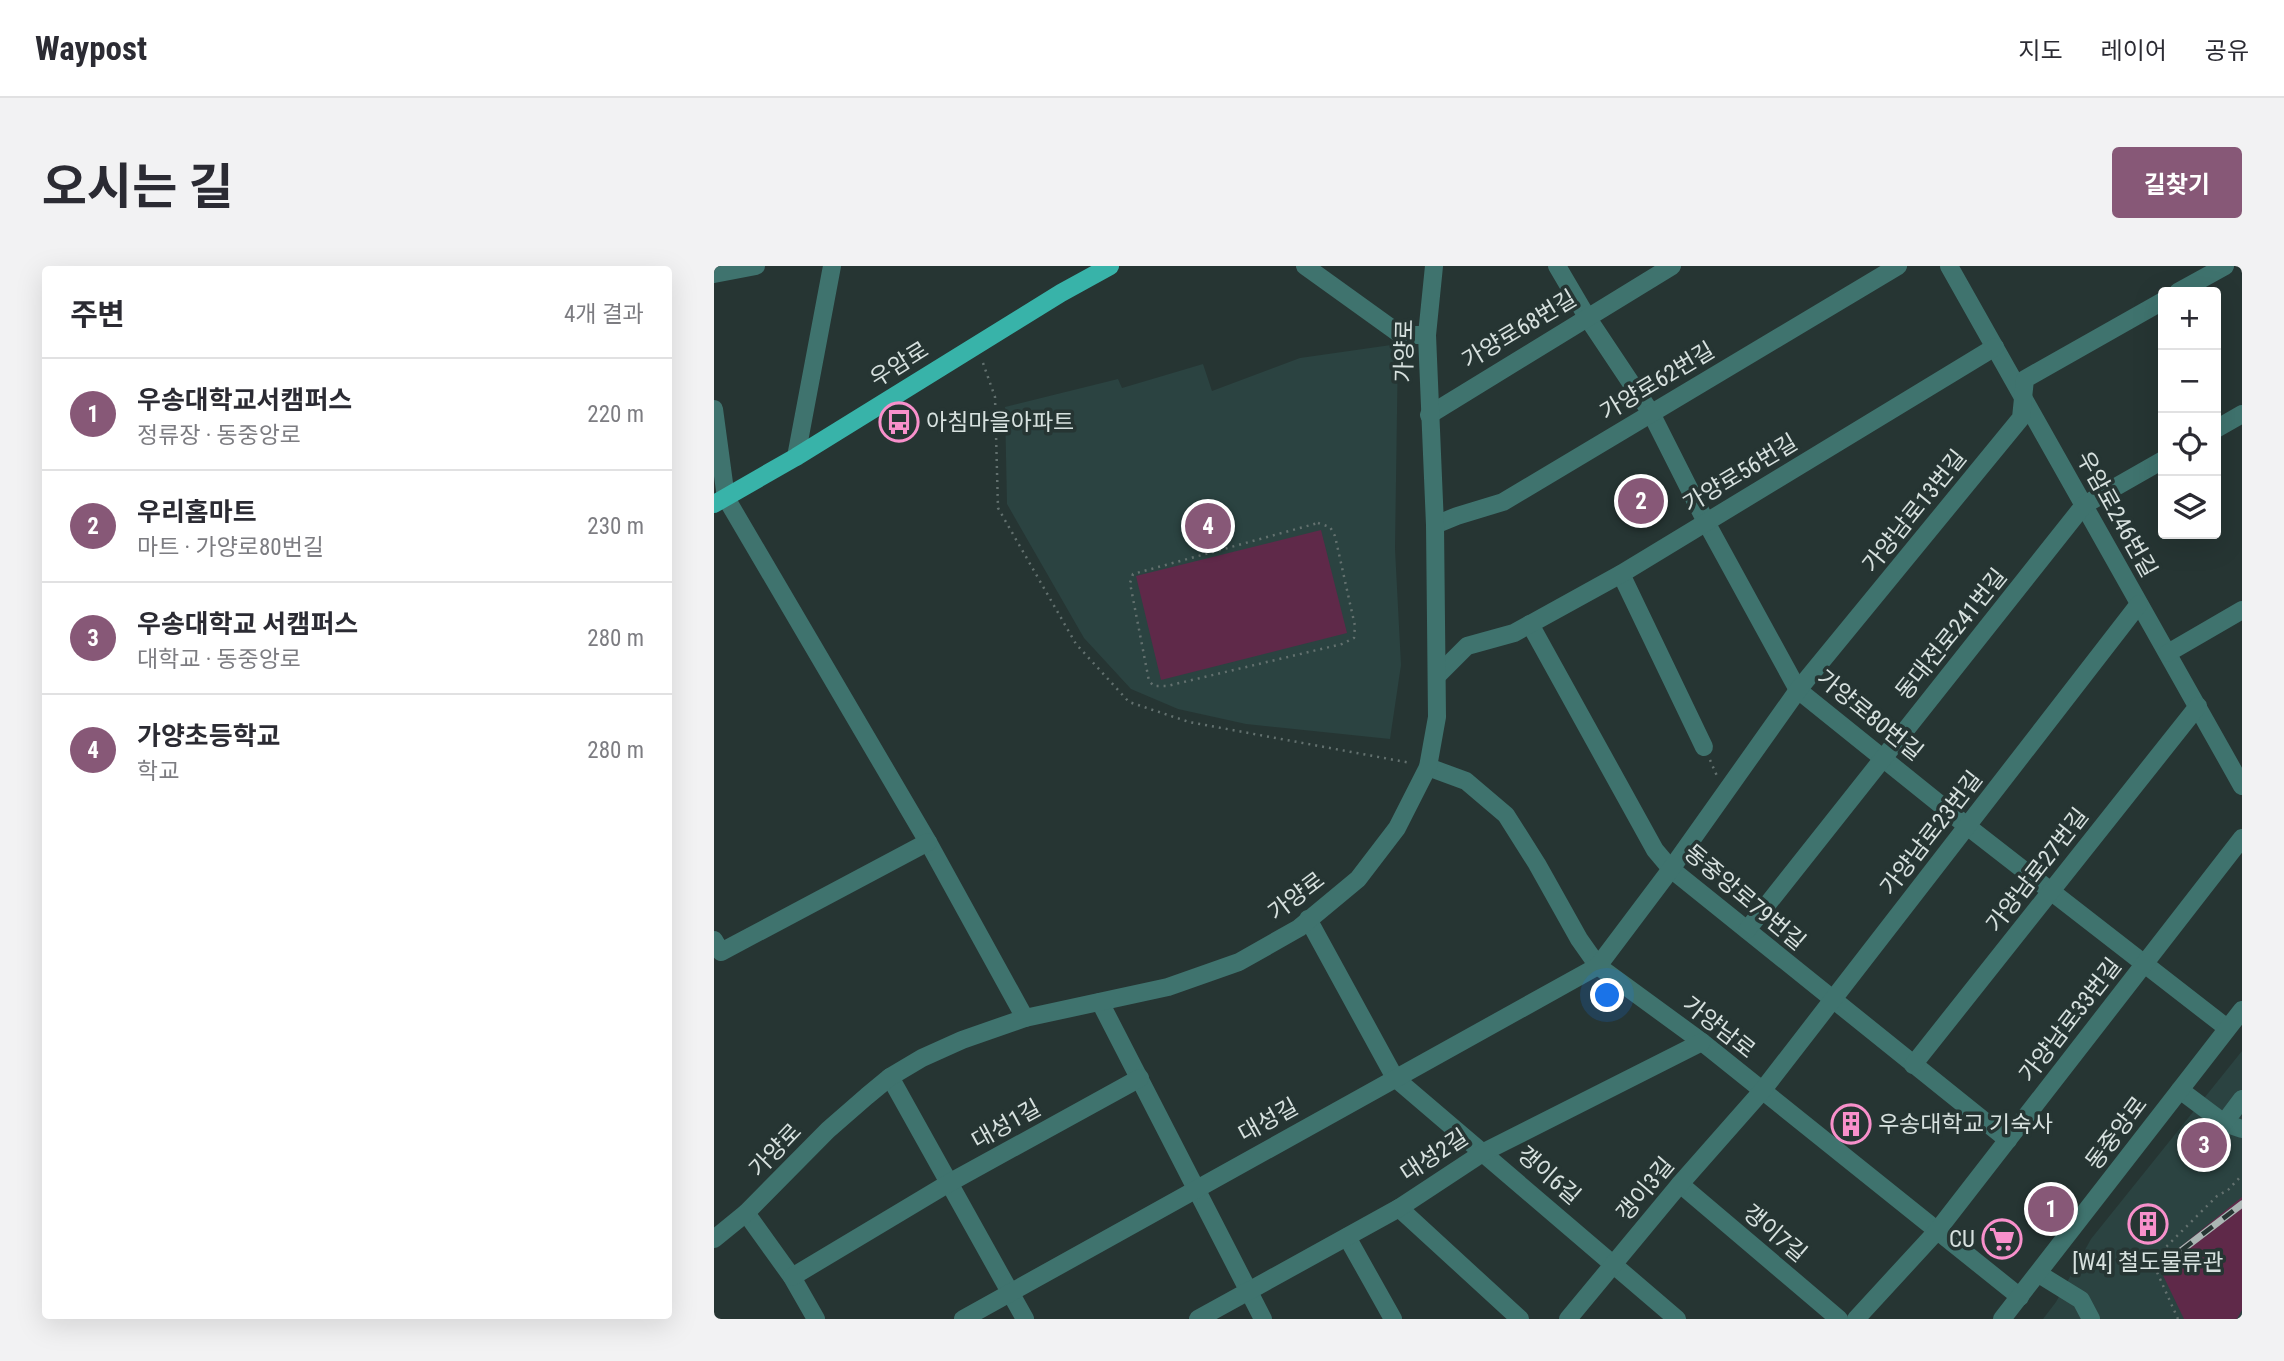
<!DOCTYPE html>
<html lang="ko">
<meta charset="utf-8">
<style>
body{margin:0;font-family:"Roboto Condensed","Noto Sans KR",sans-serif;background:#f2f2f3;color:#2b2b33}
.controls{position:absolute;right:21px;top:21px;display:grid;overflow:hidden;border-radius:7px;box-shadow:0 7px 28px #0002}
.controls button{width:63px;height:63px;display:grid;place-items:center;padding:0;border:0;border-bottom:2px solid #e1e1e2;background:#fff;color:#2b2b33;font:35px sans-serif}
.you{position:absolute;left:894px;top:730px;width:24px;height:24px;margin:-18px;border:5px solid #fff;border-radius:50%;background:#1a73e8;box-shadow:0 0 0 10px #1a73e833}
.badge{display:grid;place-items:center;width:46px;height:46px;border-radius:50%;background:#875877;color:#fff;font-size:23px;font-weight:700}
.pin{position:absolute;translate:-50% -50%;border:4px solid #fff;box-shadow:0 2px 7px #0006}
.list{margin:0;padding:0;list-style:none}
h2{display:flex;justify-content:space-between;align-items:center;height:91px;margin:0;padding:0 28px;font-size:30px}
h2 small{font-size:23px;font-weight:400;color:#7c7c81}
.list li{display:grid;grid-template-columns:46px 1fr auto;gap:21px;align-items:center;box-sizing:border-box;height:112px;padding:0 28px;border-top:2px solid #e1e1e2}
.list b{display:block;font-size:26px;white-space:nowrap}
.list p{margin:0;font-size:23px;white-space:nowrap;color:#7c7c81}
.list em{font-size:23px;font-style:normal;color:#7c7c81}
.icon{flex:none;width:38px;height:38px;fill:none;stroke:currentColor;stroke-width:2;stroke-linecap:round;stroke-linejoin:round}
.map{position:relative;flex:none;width:1528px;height:1053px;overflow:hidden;border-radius:7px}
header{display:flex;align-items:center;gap:42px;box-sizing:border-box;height:98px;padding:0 35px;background:#fff;border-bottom:2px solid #e1e1e2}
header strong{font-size:33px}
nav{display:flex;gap:38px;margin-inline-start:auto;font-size:24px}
.intro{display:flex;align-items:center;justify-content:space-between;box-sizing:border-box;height:168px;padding:0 42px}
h1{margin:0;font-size:49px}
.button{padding:18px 32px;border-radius:7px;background:#875877;color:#fff;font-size:24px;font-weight:700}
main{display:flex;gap:42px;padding:0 42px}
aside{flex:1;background:#fff;border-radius:7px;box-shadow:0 7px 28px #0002}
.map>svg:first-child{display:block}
.built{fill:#2b4341}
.green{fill:#5f2949}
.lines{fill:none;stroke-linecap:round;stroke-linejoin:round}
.path{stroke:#63716f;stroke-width:2.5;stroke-dasharray:2 5;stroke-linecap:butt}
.minor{stroke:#3f736e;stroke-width:18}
.major{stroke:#38b3a9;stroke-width:18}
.rail-casing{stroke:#abb6b4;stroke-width:7}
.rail{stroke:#263533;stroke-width:4.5;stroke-dasharray:13;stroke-linecap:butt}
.labels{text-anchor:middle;stroke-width:7;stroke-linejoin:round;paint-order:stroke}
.street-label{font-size:23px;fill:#d7e1df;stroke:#263533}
.poi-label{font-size:23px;fill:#d7e1df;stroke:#263533;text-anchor:start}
</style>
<header>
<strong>Waypost</strong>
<nav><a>지도</a><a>레이어</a><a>공유</a></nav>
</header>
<div class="intro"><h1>오시는 길</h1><a class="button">길찾기</a></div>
<main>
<aside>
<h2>주변<small>4개 결과</small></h2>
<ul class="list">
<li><span class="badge">1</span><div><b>우송대학교서캠퍼스</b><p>정류장 · 동중앙로</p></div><em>220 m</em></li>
<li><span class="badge">2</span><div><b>우리홈마트</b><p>마트 · 가양로80번길</p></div><em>230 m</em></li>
<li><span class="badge">3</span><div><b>우송대학교 서캠퍼스</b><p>대학교 · 동중앙로</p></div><em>280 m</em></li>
<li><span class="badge">4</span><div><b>가양초등학교</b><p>학교</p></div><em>280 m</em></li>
</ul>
</aside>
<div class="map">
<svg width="1528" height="1053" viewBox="0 0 1528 1053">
<rect width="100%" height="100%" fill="#263533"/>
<g class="built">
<path d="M684,78L681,283L687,399L676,473L532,458L464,443L417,423L370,372L293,238L291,141L404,113L408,122L489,98L498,125L586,92Z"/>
<path d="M1528,785V1053H1329L1342,1036L1377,973Z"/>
</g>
<g class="green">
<path d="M607,264L633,367L447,414L422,310Z"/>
<path d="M1528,931V1044L1523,1053H1470L1444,999Z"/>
</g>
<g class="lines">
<g class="path">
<path d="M269,97L281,131L284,242L362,378L415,436L475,456L697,497"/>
<path d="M604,257L616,261L621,270L641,360L640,372L628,378L453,420H440L435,415L416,317L419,308Z"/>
<path d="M996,494L1003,510"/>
<path d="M1464,1053L1438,995L1503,930L1514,924L1528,909"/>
</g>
<g class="minor">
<path d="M591,0L687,69H713"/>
<path d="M843,0L873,51L937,147L992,256L1084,424L1253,560L1513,762"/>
<path d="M1235,0L1528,520"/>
<path d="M0,8L42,0"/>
<path d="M1464,26L1511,0"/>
<path d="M0,143L12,232L214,576L311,752"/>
<path d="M715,149L958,0"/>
<path d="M1502,163L1528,148"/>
<path d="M82,191L118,0"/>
<path d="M721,259L743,250L789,236L1184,0"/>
<path d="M907,308L990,481"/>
<path d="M816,358L941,584L957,603L1294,874"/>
<path d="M1454,387L1528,344"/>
<path d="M724,409L753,380L800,367L907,308L1281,81"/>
<path d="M714,501L752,515L792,549L823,598L865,673L884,700L988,776L1306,1031"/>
<path d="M594,653L681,812L963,1053"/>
<path d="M1033,664L1370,239L1449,194"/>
<path d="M0,674L7,686L214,576"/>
<path d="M386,736L549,1053"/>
<path d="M1199,799L1484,440"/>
<path d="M176,811L311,1053"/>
<path d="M1466,824L1510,857L1528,863"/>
<path d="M1510,857L1528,833"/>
<path d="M966,918L1125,1053"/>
<path d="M685,942L806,1053"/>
<path d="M32,947L78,1011L102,1053"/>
<path d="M633,971L679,1053"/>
<path d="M0,973L32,947L114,864L153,830L176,811L208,792L248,774L311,752L454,721L525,696L585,662L644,613L683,562L714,501L723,451L721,259L713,69L720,0"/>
<path d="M1325,1008L1367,1034L1377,1053"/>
<path d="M78,1011L235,917L426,812"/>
<path d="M249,1053L884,700L957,603L1084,424L1307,152L1311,113L1449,35"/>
<path d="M484,1053L685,942L770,886L988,776"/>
<path d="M854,1053L966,918L1048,825L1425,338"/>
<path d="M1142,1053L1223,965L1528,572"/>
<path d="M1288,1053L1528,744"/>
</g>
<path class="major" d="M0,238L82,191L347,27L396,0"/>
<g class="rail-casing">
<path id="rail" d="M1447,1000L1528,938"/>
</g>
<use href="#rail" class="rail"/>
</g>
<defs>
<g id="bus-ring" transform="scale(2.0125)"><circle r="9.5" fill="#263533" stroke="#f890cb" stroke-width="1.5"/><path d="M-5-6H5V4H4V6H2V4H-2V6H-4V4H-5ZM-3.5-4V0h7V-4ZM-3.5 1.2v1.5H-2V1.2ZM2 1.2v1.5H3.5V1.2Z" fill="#f890cb"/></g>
<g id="building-ring" transform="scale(2.0125)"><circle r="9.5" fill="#263533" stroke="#f890cb" stroke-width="1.5"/><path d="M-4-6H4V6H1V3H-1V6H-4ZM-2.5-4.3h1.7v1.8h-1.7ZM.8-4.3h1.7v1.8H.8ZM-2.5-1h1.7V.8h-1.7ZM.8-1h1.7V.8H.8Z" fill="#f890cb"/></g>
<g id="supermarket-ring" transform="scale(2.0125)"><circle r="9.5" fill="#263533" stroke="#f890cb" stroke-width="1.5"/><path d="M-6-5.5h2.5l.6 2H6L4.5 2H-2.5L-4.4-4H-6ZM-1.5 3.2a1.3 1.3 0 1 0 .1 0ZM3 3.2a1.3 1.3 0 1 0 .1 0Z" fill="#f890cb"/></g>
</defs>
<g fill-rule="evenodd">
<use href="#bus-ring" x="185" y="156"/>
<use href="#building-ring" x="1137" y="858"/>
<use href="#building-ring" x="1434" y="958"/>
<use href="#supermarket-ring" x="1288" y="973"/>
</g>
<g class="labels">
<g class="street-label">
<text transform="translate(805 63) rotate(-31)" y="8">가양로68번길</text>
<text transform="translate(690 85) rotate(-89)" y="8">가양로</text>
<text transform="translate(185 98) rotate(-32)" y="8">우암로</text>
<text transform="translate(943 115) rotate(-31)" y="8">가양로62번길</text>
<text transform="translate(1026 207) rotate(-31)" y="8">가양로56번길</text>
<text transform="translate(1200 245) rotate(-51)" y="8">가양남로13번길</text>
<text transform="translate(1403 248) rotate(61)" y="8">우암로246번길</text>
<text transform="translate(1237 368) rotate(-51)" y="8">동대전로241번길</text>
<text transform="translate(1156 449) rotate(39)" y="8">가양로80번길</text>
<text transform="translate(1217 567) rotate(-52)" y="8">가양남로23번길</text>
<text transform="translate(1323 604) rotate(-52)" y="8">가양남로27번길</text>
<text transform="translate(582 630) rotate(-37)" y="8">가양로</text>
<text transform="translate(1031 631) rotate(40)" y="8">동중앙로79번길</text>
<text transform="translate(1356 754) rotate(-52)" y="8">가양남로33번길</text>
<text transform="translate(1005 761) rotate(38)" y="8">가양남로</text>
<text transform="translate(554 854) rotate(-29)" y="8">대성길</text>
<text transform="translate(292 858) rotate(-29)" y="8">대성1길</text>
<text transform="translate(1402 867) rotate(-53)" y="8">동중앙로</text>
<text transform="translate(61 884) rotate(-46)" y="8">가양로</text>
<text transform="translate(720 889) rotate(-33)" y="8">대성2길</text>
<text transform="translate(835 909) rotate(41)" y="8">갱이6길</text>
<text transform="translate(931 923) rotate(-50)" y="8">갱이3길</text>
<text transform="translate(1061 967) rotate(40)" y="8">갱이7길</text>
</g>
<g class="poi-label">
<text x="212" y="164">아침마을아파트</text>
<text x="1164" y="866">우송대학교 기숙사</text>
<text x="1261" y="981" text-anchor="end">CU</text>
<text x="1434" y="1004" text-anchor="middle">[W4] 철도물류관</text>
</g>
</g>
</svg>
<div class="controls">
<button>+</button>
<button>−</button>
<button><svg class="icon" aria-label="locate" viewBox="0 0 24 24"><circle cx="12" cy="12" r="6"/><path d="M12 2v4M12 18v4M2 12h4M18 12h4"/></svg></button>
<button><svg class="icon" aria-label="layers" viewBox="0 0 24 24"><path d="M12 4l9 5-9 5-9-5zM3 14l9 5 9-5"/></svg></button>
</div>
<div class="you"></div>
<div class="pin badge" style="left:1337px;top:943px">1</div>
<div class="pin badge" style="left:927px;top:235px">2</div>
<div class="pin badge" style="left:1490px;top:879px">3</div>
<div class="pin badge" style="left:494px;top:260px">4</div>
</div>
</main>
